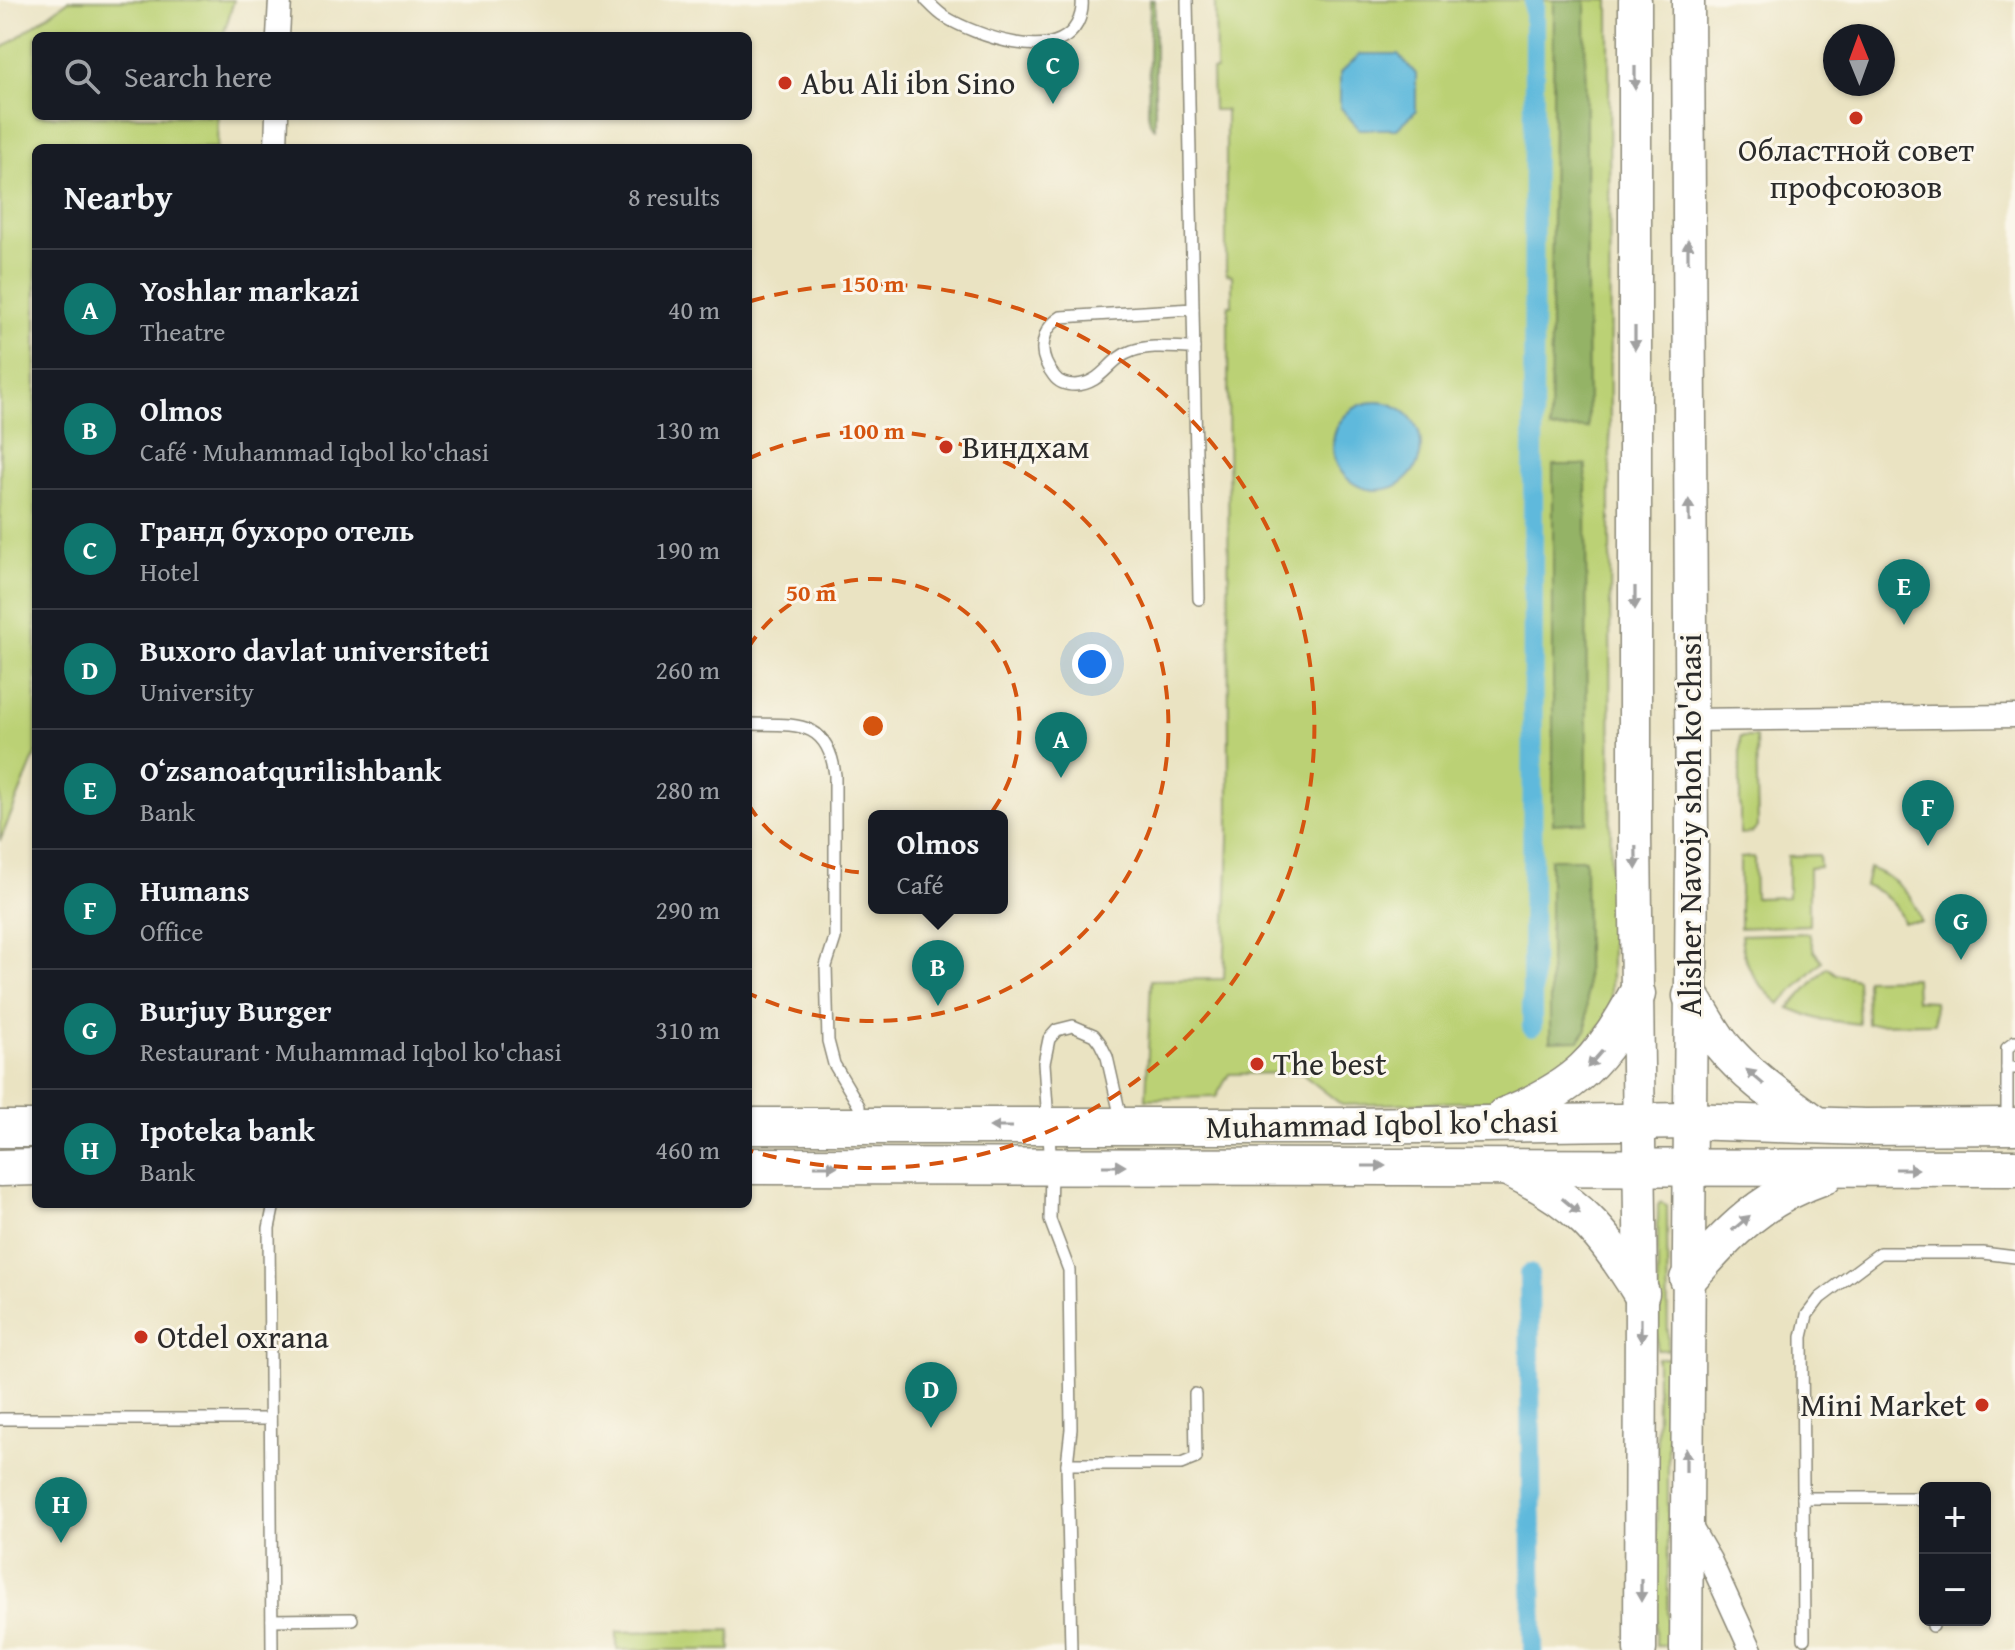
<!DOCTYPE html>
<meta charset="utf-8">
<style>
body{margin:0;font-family:"Gentium Book Plus",serif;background:#20242c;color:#f1f3f6}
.controls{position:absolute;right:24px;bottom:24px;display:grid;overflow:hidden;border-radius:12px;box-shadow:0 2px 6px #0004}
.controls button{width:72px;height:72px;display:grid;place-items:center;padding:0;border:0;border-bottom:2px solid #363941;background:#171b24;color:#f1f3f6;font:40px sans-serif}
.compass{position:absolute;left:1823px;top:24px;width:72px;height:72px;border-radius:50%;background:#171b24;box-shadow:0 2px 6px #0004;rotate:359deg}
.you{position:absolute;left:1092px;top:664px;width:28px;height:28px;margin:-20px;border:6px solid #fff;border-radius:50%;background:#1a73e8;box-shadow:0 0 0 12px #1a73e833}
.badge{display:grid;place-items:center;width:52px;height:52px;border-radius:50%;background:#0f766e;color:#fff;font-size:26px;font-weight:700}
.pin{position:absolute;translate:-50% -66px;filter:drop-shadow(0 2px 4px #0008)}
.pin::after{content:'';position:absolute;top:42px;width:28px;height:24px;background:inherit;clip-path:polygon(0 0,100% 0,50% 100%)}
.popup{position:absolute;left:868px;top:810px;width:140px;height:104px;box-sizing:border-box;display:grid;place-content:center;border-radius:12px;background:#171b24;filter:drop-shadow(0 2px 6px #0005);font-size:26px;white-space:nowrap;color:#9ea1a6}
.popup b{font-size:30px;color:#f1f3f6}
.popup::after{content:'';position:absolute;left:50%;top:100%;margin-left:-16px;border:16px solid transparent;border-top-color:#171b24}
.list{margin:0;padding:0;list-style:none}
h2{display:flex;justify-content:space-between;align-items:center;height:104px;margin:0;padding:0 32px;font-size:34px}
h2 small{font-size:26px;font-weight:400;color:#9ea1a6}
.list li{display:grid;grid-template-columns:52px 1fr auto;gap:24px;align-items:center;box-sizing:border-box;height:120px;padding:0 32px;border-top:2px solid #363941}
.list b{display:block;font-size:30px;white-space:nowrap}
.list p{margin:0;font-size:26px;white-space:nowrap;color:#9ea1a6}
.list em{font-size:26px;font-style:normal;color:#9ea1a6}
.icon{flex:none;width:44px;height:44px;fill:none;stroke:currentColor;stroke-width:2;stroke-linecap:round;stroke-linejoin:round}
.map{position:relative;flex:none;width:2015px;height:1650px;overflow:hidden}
.search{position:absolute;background:#171b24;box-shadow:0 2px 6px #0004;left:32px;top:32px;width:720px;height:88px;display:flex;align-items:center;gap:20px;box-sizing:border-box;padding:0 28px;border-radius:12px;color:#9ea1a6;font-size:30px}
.panel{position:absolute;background:#171b24;box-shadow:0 2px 6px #0004;left:32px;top:144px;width:720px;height:1064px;border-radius:12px}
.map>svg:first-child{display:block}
.green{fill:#bbd175;stroke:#737e50;stroke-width:2}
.forest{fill:#94b366;stroke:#606f48;stroke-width:2}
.water{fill:#5fb9dc;stroke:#457284;stroke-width:2}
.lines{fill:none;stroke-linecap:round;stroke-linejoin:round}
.canal{stroke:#5fb9dc;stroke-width:20}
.service-casing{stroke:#8a8776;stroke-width:14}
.minor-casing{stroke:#8a8776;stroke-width:25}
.secondary-casing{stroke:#8a8776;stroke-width:35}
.primary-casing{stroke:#8a8776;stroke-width:39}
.service{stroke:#fff;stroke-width:11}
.minor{stroke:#fff;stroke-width:22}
.secondary{stroke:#fff;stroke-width:32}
.primary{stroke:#fff;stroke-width:36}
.oneway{fill:#a0a0a0}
.ring{fill:none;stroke:#d5540f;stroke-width:4;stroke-dasharray:14 10}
.poi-dot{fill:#c8321e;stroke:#fbf7ec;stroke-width:3}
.labels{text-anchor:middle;stroke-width:6;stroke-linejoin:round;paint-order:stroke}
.poi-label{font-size:32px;fill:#2b2b2b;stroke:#fbf7ec;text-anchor:start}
.street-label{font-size:32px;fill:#2b2b2b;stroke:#fbf7ec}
.centre{fill:#d5540f;stroke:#fbf7ec;stroke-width:4}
.ring-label{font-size:24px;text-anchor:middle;font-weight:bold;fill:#d5540f;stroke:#fbf7ec;stroke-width:6;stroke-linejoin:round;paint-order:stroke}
</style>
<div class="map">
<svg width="2015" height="1650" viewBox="0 0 2015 1650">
<rect width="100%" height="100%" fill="#fbf7ec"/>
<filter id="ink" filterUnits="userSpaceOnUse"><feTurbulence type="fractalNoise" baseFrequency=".0125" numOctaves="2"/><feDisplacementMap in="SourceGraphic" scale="16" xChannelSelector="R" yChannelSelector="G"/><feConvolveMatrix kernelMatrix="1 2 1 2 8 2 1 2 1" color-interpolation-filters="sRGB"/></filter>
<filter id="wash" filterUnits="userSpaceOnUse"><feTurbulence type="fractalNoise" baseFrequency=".006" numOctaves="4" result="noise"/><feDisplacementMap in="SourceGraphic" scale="32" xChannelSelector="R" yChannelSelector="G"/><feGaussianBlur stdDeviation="1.8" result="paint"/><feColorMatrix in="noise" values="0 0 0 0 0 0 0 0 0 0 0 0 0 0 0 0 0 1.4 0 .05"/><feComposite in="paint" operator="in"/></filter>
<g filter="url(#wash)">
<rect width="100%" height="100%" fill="#eae3c2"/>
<g class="green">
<path d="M69,0H234L223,36H36V116H218L217,148H36V753L0,841V50Z"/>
<path d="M1215,0H1609L1611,1007L1608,1019L1555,1076L1495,1101L1342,1105L1301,1073L1229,1074L1216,1097L1146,1099L1151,980L1224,979L1229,839L1228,305H1232V275L1226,274V110H1213L1212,70H1216Z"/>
<path d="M1740,737H1756L1758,827L1752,833L1740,834Z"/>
<path d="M1819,855L1820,867L1809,868V925L1740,928V858L1754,857L1755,898L1788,897V856Z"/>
<path d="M1869,868C1894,877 1915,895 1921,922H1903C1897,903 1884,892 1865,886Z"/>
<path d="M1809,933L1814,951L1822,961L1780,1004C1757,985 1743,965 1741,935Z"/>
<path d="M1827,967L1836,974L1857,979L1859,1024L1818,1019L1789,1008Z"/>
<path d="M1915,978L1916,1000L1934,1001L1935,1023L1867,1024L1866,979Z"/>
<path d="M1661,1202L1667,1206L1668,1350H1657L1658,1205Z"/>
<path d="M1657,1358H1668V1646H1656Z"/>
<path d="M730,1630L731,1650H617V1632Z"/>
</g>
<g class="forest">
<path d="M1150,0H1155V128L1150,123L1148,113Z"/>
<path d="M1554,0H1585L1588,428L1550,430Z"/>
<path d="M1553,465H1586L1587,822L1553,824Z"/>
<path d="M1550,859H1585L1587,1029L1579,1040L1550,1041Z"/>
</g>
<g class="water">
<path d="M1360,54H1398L1416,74V111L1397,129H1359L1340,107V73Z"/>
<circle cx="1377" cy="446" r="44"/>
</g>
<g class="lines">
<g class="canal">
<path d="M1532,1027L1534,0"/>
<path d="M1529,1274L1533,1650"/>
</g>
</g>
</g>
<g filter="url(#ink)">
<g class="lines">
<g class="service-casing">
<g id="service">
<path d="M926,0C932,6 938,13 945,17C975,35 1055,65 1077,24C1081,16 1083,9 1082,0"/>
<path d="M1187,0L1193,309L1061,317C1049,325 1044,333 1043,347C1042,358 1047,367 1054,376C1059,383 1067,385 1075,385C1103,384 1108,359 1132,351C1151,344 1175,348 1194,348"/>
<path d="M1193,309L1199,599"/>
<path d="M748,724C794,725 828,718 835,775V938L826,966L828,1041L834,1064L859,1106V1122"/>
<path d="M2007,1068V1048L2015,1042"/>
<path d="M2007,1123V1068H2015"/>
<path d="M0,1419H270"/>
<path d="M1067,1464H1181L1196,1458L1195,1394"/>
<path d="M1803,1498H1915L1925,1503"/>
<path d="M272,1620L352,1619"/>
<path d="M1933,1626V1620"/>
<path d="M1804,1639L1802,1337L1807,1315L1820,1298L1880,1253H1983L2015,1257"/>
<path d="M272,1650L269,1228L274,1204"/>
<path d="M1071,1650L1067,1464L1071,1429L1069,1270L1050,1220L1051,1166L1044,1063L1049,1039L1057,1030L1073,1026L1094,1035L1100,1043L1107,1057L1122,1123"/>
</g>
</g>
<g class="minor-casing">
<g id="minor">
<path d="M278,36L280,0"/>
<path d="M276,148L277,116"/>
<path d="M1690,720L2015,716"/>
<path d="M1688,1522L1710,1560L1751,1650"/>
</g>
</g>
<g class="secondary-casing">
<g id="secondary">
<path d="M1635,0V838L1641,1293L1640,1650"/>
<path d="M1686,1650L1692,847L1688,0"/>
</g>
</g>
<g class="primary-casing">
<g id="primary">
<path d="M1691,996C1701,1012 1710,1029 1721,1044C1747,1076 1783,1100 1816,1124"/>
<path d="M1504,1116C1575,1088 1602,1060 1637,994"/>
<path d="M748,1126H1354L1689,1121L1865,1127L2015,1126"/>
<path d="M0,1129H36"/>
<path d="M748,1166L2015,1168"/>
<path d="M0,1168L36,1167"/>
<path d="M1510,1169C1577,1201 1603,1231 1641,1293"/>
<path d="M1688,1279C1732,1230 1761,1198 1824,1176"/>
</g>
</g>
<use href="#service" class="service"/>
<use href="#minor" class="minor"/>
<use href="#secondary" class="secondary"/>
<use href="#primary" class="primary"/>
</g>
<defs><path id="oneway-solid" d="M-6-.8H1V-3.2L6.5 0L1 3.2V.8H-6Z" transform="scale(2)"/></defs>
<g class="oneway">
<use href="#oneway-solid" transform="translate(1635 78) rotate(90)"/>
<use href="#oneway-solid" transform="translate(1688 251) rotate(-90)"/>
<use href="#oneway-solid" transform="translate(1635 338) rotate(90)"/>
<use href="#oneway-solid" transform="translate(1689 511) rotate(-91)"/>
<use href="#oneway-solid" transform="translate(1635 598) rotate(90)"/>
<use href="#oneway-solid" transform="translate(1636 858) rotate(89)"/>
<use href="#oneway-solid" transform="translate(1595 1059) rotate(131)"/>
<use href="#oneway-solid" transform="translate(1755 1077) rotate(-139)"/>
<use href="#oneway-solid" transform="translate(1001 1127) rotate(-180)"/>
<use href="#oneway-solid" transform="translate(826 1166)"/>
<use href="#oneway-solid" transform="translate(1114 1166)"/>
<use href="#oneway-solid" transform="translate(1374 1166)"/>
<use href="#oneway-solid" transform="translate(1907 1169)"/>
<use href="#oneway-solid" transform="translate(1571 1206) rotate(40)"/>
<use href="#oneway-solid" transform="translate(1741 1223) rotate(-40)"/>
<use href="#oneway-solid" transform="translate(1641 1330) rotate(90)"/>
<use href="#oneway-solid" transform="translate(1686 1460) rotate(-90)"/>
<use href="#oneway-solid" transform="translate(1641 1590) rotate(90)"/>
</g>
</g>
<g class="ring">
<path d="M748 648A147 147 0 1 1 748 804"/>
<path d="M748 459A295 295 0 1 1 748 993"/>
<path d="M751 301A442 442 0 1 1 751 1151"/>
</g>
<g class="poi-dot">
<circle cx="785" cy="83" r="8"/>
<circle cx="1856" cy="118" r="8"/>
<circle cx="946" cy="447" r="8"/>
<circle cx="1257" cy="1064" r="8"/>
<circle cx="141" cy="1337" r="8"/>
<circle cx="1982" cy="1405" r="8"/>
</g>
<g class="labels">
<g class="poi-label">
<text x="801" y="94">Abu Ali ibn Sino</text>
<text x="1856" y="161" text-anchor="middle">Областной совет<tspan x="1856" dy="37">профсоюзов</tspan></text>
<text x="962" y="458">Виндхам</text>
<text x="1273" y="1075">The best</text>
<text x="157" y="1348">Otdel oxrana</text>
<text x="1966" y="1416" text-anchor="end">Mini Market</text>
</g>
<g class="street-label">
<text transform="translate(1690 825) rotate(-90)" y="11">Alisher Navoiy shoh ko'chasi</text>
<text transform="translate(1382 1124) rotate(-1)" y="11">Muhammad Iqbol ko'chasi</text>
</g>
</g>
<circle cx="873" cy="726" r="12" class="centre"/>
<g class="ring-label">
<text x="873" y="292">150 m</text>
<text x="873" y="439">100 m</text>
<text x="811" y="601">50 m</text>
</g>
</svg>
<div class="controls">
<button>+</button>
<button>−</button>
</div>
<svg class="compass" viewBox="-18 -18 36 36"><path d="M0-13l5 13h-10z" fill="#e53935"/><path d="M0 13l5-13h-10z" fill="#9ea1a6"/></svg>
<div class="you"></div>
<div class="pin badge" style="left:1061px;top:778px">A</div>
<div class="pin badge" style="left:938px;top:1006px">B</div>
<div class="popup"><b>Olmos</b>Café</div>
<div class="pin badge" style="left:1053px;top:104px">C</div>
<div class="pin badge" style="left:931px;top:1428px">D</div>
<div class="pin badge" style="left:1904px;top:625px">E</div>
<div class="pin badge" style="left:1928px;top:846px">F</div>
<div class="pin badge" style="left:1961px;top:960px">G</div>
<div class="pin badge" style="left:61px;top:1543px">H</div>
<div class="search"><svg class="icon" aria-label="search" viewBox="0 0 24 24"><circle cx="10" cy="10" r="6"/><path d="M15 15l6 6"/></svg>Search here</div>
<section class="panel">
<h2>Nearby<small>8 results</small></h2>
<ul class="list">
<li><span class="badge">A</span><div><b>Yoshlar markazi</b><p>Theatre</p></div><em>40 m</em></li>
<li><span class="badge">B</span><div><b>Olmos</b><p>Café · Muhammad Iqbol ko'chasi</p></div><em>130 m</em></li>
<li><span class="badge">C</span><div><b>Гранд бухоро отель</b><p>Hotel</p></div><em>190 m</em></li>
<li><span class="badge">D</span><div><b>Buxoro davlat universiteti</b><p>University</p></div><em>260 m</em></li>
<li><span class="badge">E</span><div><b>Oʻzsanoatqurilishbank</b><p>Bank</p></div><em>280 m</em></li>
<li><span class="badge">F</span><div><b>Humans</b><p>Office</p></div><em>290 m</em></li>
<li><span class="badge">G</span><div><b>Burjuy Burger</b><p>Restaurant · Muhammad Iqbol ko'chasi</p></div><em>310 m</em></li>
<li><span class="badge">H</span><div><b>Ipoteka bank</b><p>Bank</p></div><em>460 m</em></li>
</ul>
</section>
</div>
